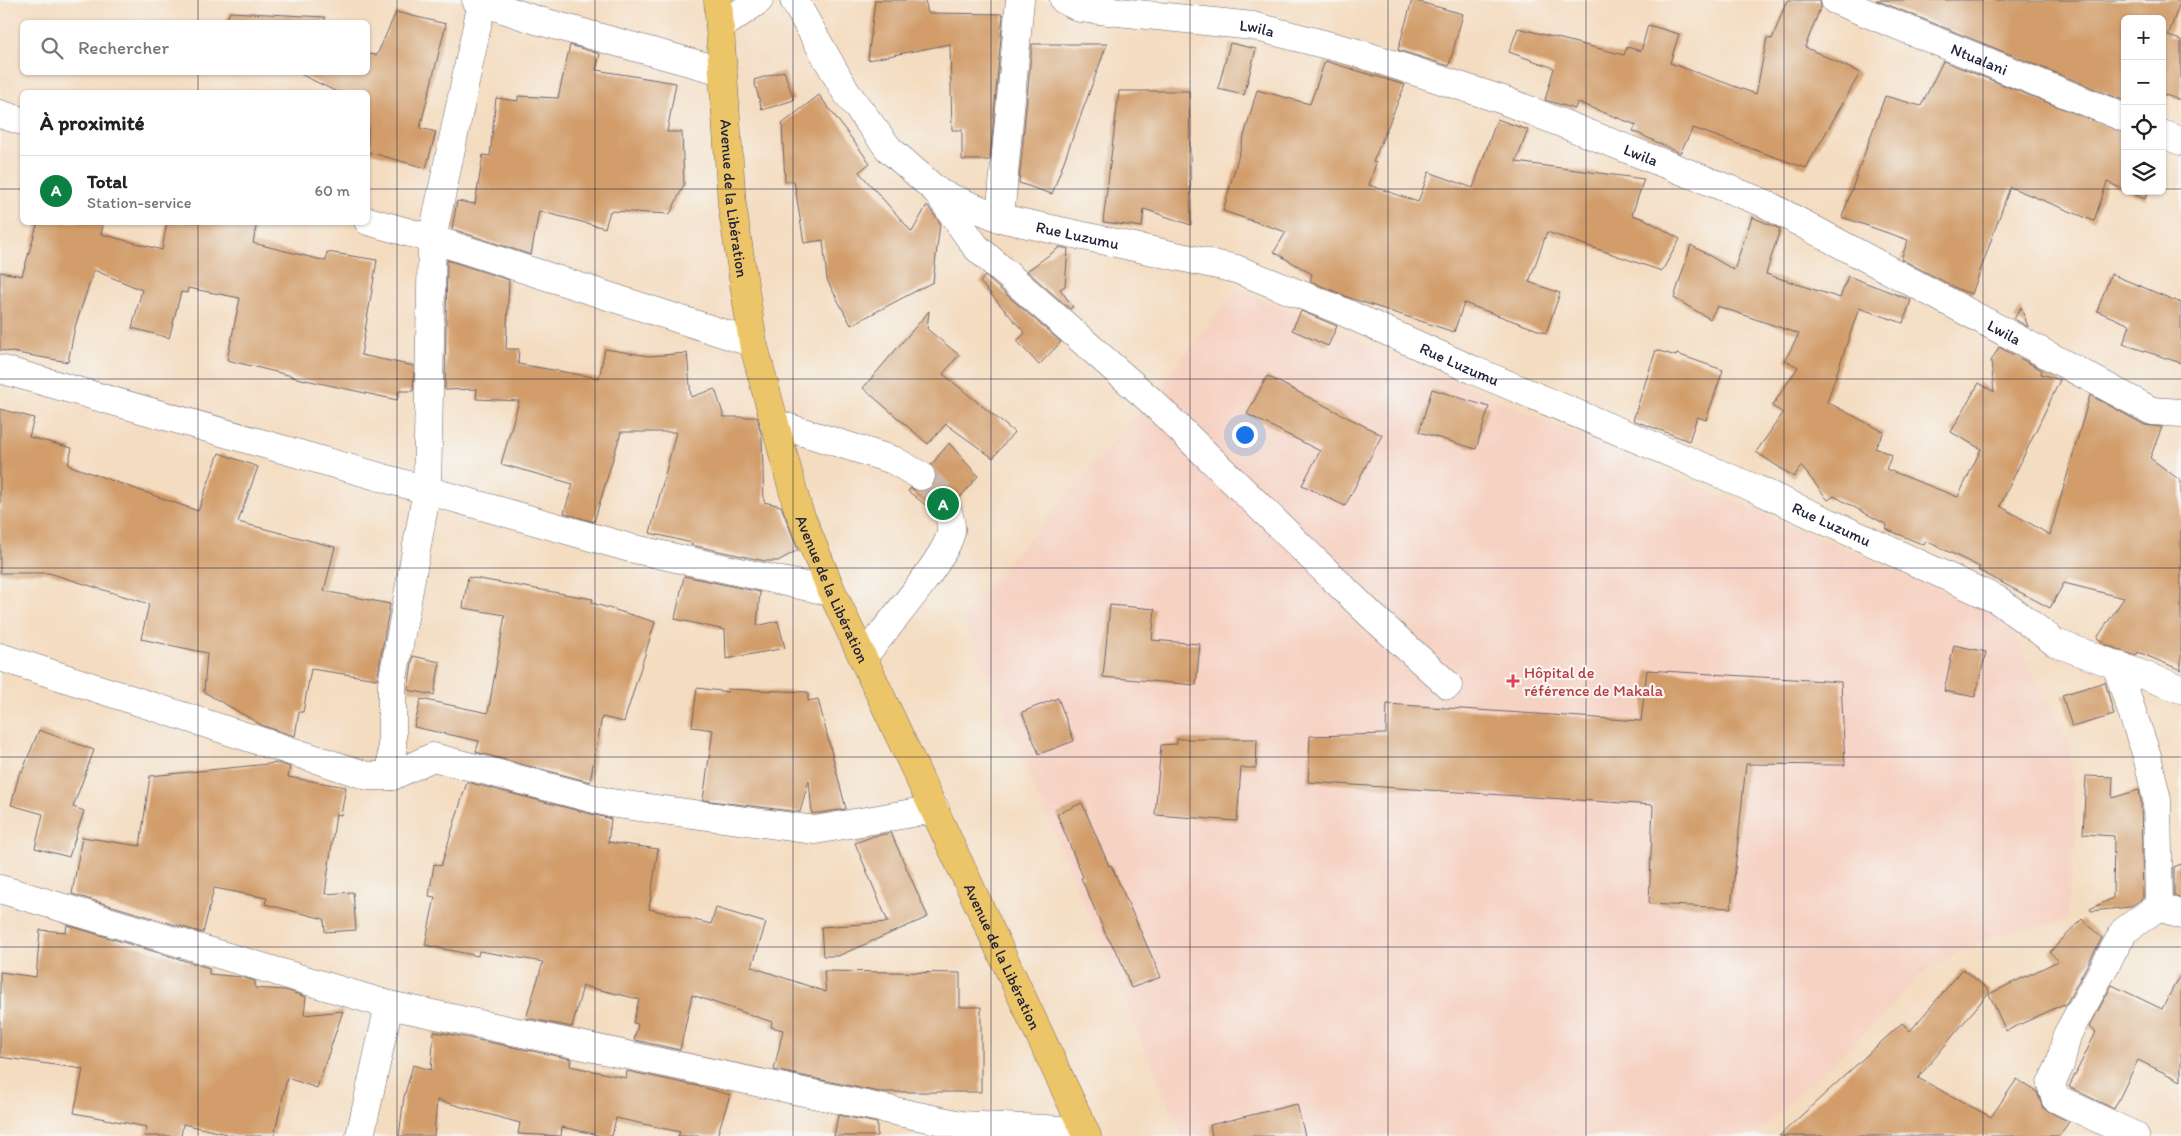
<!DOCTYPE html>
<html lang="fr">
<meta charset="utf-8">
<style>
body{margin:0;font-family:Itim,sans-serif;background:#f2f2f2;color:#222}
.controls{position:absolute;right:15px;top:15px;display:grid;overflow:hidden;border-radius:8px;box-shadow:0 1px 4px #0004}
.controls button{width:45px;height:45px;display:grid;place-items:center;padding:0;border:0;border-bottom:1px solid #e0e0e0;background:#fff;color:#222;font:25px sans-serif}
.you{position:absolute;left:1244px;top:434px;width:18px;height:18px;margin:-12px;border:4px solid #fff;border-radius:50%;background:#1a73e8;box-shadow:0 0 0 8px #1a73e833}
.badge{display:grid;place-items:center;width:32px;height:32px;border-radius:50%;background:#0b8043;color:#fff;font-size:16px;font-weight:700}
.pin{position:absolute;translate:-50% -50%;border:2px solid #fff;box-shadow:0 1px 5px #0006}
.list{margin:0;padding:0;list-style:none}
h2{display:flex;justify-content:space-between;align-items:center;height:65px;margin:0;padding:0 20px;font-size:21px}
h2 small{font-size:16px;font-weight:400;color:#767676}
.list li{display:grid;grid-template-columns:32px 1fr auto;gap:15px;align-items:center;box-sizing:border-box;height:70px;padding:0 20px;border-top:1px solid #e0e0e0}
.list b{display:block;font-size:19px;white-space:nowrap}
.list p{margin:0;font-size:16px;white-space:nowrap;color:#767676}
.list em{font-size:16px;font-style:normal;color:#767676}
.icon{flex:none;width:28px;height:28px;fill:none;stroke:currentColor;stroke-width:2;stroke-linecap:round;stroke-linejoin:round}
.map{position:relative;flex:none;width:2181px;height:1136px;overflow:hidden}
.search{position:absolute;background:#fff;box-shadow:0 1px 4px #0004;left:20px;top:20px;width:350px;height:55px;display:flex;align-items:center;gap:12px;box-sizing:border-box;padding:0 18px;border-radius:8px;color:#767676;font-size:19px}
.panel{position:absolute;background:#fff;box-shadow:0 1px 4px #0004;left:20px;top:90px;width:350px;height:135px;border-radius:8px}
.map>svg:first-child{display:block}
.built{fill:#f6d2c3}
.building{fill:#d29d6a}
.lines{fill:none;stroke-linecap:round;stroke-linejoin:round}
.minor-tunnel{stroke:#cab7a5;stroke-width:28;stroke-dasharray:28 14;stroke-linecap:butt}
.minor-casing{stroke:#6c636a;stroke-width:29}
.highway-casing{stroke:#6c636a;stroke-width:29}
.minor{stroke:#fff;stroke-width:28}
.highway{stroke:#edc569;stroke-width:28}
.grid{fill:none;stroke:#22223b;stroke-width:1;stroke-opacity:0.55}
.health-dot{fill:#e0444e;stroke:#f6f6f2;stroke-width:2}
.labels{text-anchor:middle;stroke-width:4.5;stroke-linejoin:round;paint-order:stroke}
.street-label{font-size:16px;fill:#22223b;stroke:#f6f6f2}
.health-label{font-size:16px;fill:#be3a42;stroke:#f6f6f2;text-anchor:start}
</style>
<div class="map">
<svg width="2181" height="1136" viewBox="0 0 2181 1136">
<rect width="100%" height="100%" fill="#f6f6f2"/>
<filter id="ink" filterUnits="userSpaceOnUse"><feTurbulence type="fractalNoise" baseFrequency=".02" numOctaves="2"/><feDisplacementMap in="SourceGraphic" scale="10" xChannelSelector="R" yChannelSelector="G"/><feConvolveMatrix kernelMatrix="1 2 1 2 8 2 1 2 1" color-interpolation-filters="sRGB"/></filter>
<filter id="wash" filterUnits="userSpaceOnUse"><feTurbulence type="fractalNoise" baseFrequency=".0096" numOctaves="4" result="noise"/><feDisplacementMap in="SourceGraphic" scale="20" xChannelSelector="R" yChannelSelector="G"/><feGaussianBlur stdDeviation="1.12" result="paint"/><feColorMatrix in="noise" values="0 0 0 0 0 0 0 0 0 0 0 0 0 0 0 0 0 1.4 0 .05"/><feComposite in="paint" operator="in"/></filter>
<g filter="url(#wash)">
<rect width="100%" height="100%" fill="#f4dcc0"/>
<path class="built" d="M1236,288L2005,617L2070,746L2076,838L2066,920L1988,937L1920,974L1885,1014L1753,1136H1182L962,616L1150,400Z"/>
<g id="blocks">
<g class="building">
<path d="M875,0H925L928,13L1003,14L990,160H962V130H952L950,44L868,60Z"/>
<path d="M1412,0L1463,14L1449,66L1398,50Z"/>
<path d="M1787,0H1820L1821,6L1805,47L1860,73L1806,168L1693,128L1680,153L1633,131L1636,125L1577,102L1575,109L1545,100L1554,68L1509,52L1518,28L1624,55L1627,47L1641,51L1648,25L1679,34L1670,63L1756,94L1767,38L1772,39Z"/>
<path d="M1876,0H2181L2168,36L2181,40V100L2162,94V19H2125V101Z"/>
<path d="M230,12L325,17L324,22H225Z"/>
<path d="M396,12L446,24L420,128L436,132L426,168L368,152V92H337L296,72H368V54L377,55Z"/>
<path d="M1230,43L1256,49L1244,95L1218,89Z"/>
<path d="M1032,44H1107L1052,194L1019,183Z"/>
<path d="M570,45L600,54L596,70L676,83L667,132H682L684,185L670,214L610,211L605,228L539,211L531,255L452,229L457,201L475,204L483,155L490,156L496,98L518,101V96L558,98Z"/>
<path d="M1325,61L1405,85L1373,162L1376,163L1369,185L1418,202L1429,172L1473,188L1497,119L1528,130L1516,162L1644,179L1632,215L1645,219L1680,239L1662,271L1547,232L1529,282L1560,293L1546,333L1464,303L1454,332L1350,298L1310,281L1312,274L1274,252L1286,232L1223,211L1257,90L1310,104Z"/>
<path d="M1943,61L2125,133V190L2107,182L2094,221L2010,187L1972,294L1960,290L1901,259L1908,240L1842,217L1885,96L1921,106Z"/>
<path d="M784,71L794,100L762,110L754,80Z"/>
<path d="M1119,91H1189L1191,225L1144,209L1142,227L1103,222Z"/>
<path d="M819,95L870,163L859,172L912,232L927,205L940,223L933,282L851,325L827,280L823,240L804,243L794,181L785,182L782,124Z"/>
<path d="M2127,191H2149L2145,199Z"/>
<path d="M1752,217L1780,229L1766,274L1840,298L1848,276L1911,300L1903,323L1859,308L1827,402L1884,432L1875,448L1892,455L1886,469L1958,497L1981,449L1951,432L1979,383L1994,392L1991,361L1999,347L2042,370L2041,374L2060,380L2000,506L2050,535L2090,395L2145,425L2162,427L2150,458L2181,481V670L2138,652L2136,656L2107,645L2097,638L2124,598L2064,583L2050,608L1978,570L1980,567L1926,541L1924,545L1886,529L1887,525L1834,496L1828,500L1801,466L1794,477L1756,452L1783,413L1772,406L1798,367L1785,360L1799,334L1717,306L1710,319L1674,298L1691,245L1734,270Z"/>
<path d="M38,222H104L101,234L162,250L167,222H257L253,243L326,261L327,252L377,260L361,355L414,366L413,391H399L397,400L292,377V376L227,360L240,298L188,288L187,293L181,292L169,338L132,328L142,290L94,270L75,327L68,362L0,350V272L22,276Z"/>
<path d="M1060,247L1068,249L1065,286L1060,289L1073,307L1070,309L1027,271Z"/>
<path d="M447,260L509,280L506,349H519L518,364L599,378L605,349L649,356L687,353L691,397L715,389L724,417H757L762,438L764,502L781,506L798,550L778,561H765L691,545L692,543L650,533L676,432H621L594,522L564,513L573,484L501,464L519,401L476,399L477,389L445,390Z"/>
<path d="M2111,274L2181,303V363L2123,344L2130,325L2097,311Z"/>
<path d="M985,276L1061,342L1039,365L1017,341L1025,333L980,282Z"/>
<path d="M2021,307L2028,327L2014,319Z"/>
<path d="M929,311L927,329L959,355L943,374L1014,432L993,458L946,424L928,444L863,388Z"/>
<path d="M1301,311L1337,326L1328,346L1292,330Z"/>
<path d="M1656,350L1676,356L1677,354L1723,370L1706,420L1697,417L1689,441L1633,420Z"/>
<path d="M1267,376L1382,435L1345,506L1302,485L1320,451L1247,414Z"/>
<path d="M1432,389L1489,407L1476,449L1419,432Z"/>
<path d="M0,409L34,418L29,437L72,448L68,465L198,511L219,453L258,467L238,522L335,547L324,591L390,604L377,679L311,669L303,712H299L295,736L263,726L204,692L207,653L141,639L149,604L49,573H0Z"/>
<path d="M949,443L978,476L958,500L952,497H944L937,501L933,511L908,491L911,488L921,492L928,490L934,484L937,475L931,465Z"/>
<path d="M684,576L760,592L757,626L778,621L785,648L726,659L725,630L675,619Z"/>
<path d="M468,577L593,599L592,603L655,622L624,722L602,717L590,782L476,752L479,741L414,727L421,699L488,713L505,615L463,608Z"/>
<path d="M1110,605L1155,609L1152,640L1200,644L1196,685L1103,677Z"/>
<path d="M1954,645L1986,652L1975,697L1944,691Z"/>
<path d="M413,656L440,662L434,695L408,690Z"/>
<path d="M1647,670L1841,682L1845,765L1746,764L1731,908L1649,904L1653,805L1308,782L1310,736L1386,734L1387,704L1641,721Z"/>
<path d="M2105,682L2114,715L2072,727L2062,695Z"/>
<path d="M697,688L728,692L727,689L808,692V701L818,699L846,809L812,814L809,780L800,812L703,800L713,730L692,727Z"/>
<path d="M1058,698L1074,741L1039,754L1022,712Z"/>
<path d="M39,730L94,750L73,807L84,811L69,857L35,848L43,814L11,805L20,771L22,772Z"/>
<path d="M1177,739H1257L1256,768H1241L1237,821L1155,815L1161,745L1177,744Z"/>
<path d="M278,763L290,767L288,777L346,787L341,815L336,814L325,894L353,892L356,930L325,932L324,919L265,904L267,898L214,888L203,933L72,894L82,837L140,846L150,776Z"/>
<path d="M2086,776L2113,777L2112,798L2139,790L2141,802L2143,898L2130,907L2091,911L2090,909L2113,898L2114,836L2083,834Z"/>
<path d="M467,782L611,819L608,842L658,849L649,909L711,924L716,908L766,923L752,967L826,992L824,971L960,973V1007H981V1092H879L774,1070L783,1030L771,1027L772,1022L692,995L680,1050L634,1040L638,1024L633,1023L639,999L583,986L572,1027L526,1018L543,962L479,951L478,956L425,945L435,897L429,896L434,864L441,866Z"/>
<path d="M1082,803L1109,866L1111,865L1161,977L1131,988L1119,956L1106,935L1081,878L1083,877L1057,814Z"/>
<path d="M891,833L928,917L838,956H823L821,927L888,922L855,843L874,836Z"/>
<path d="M2181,864V898L2174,895V867Z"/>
<path d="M2082,919L2102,938L2065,1006L2064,1004L2006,1031L1989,994L2058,961L2050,952Z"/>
<path d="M67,925L209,968V974L241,977L255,981V988L285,990L306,997L304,1015L343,1011L317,1088L287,1078L274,1136H235L183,1124L181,1136H145L147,1127L74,1113L83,1069L0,1057V972L36,977L40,930L66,932Z"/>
<path d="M1963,969L1990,991L1918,1078L1991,1117L2017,1079L2037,1092L2043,1108L2069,1122L2059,1136H1779L1902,1023L1910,1031Z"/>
<path d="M2181,973V1081L2138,1060L2114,1109L2069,1087L2096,1032L2089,1027L2112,985L2162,1009Z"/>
<path d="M434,1032L449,1034L571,1059L570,1066L626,1078L627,1071L702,1087L730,1095L717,1136H678L680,1132L616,1118L612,1136H603L562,1127L561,1136L518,1134L520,1123L437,1100L434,1136H399L404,1097L413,1065L431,1070Z"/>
<path d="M1297,1104L1305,1136H1212L1210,1125Z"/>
<path d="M838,1115L877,1123V1136H834Z"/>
</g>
</g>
</g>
<g filter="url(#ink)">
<use href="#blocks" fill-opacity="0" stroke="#6c636a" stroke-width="1"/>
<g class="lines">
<path class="minor-tunnel" d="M921,476L942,495L948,512"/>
<g class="minor-casing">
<g id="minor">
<path d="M476,0L536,20L722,71"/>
<path id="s1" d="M794,0L846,92L889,149L939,193L1000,218L1236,269L1337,309L1473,370L1756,489L1998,600L2056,643L2181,689"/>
<path id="s2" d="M1064,0L1080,8L1253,26L1358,53L1503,100L1764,203L2152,411L2181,413"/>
<path id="s3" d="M1835,0L2125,118"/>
<path d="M720,27L759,0"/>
<path d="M0,114L22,121"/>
<path d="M2162,134L2181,141"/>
<path d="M935,189L976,247L1150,400L1370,614L1448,685"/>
<path d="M1000,218L1020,0"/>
<path d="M368,221L432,239L753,343"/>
<path d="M0,369L630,548L832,592"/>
<path d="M774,423L893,460L921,476"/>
<path d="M0,657L368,776H392L433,757L610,803L815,830L935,809"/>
<path d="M863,657C881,634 949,556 951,531C952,525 949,517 948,512"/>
<path d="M2116,665L2147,756L2157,800L2159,906L2124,931L2067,1035L2060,1065L2051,1084L2055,1098L2135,1136"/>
<path d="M392,776V684L427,490L432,239L482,2"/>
<path d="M0,889L389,1005L961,1125L1084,1131"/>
<path d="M2159,906L2181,915"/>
<path d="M360,1136L389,1005"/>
</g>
</g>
<g class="highway-casing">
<g id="highway">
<path id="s4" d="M718,0L732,205L753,343L798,509L832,592L1087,1136"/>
</g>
</g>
<use href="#minor" class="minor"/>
<use href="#highway" class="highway"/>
</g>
</g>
<path class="grid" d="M198,0V22M397,0V1136M595,0V1136M793,0V1136M991,0V1136M1190,0V1136M1388,0V1136M1586,0V1136M1784,0V1136M1983,0V1136M198,72V92M0,189H22M368,189H2125M2162,189H2181M198,222V1136M0,379H2181M0,568H2181M0,757H2181M0,947H2181"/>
<path class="health-dot" d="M1510.5 673.5h5v5h5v5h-5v5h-5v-5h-5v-5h5z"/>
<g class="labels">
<g class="street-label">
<text dy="6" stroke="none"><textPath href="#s2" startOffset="196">Lwila</textPath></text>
<text dy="6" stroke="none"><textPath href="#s3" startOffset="156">Ntualani</textPath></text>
<text dy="6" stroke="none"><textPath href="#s2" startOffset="601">Lwila</textPath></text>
<text dy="6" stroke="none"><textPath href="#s4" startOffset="199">Avenue de la Libération</textPath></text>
<text dy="6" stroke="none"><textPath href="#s1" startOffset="389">Rue Luzumu</textPath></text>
<text dy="6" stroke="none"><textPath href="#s2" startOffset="1006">Lwila</textPath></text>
<text dy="6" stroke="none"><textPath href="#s1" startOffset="794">Rue Luzumu</textPath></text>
<text dy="6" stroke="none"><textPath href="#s1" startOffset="1199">Rue Luzumu</textPath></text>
<text dy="6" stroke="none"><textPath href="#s4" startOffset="604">Avenue de la Libération</textPath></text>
<text dy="6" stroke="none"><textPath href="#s4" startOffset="1009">Avenue de la Libération</textPath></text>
</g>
<g class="health-label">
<text x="1524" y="678">Hôpital de<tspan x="1524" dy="18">référence de Makala</tspan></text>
</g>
</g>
</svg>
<div class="controls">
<button>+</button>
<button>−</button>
<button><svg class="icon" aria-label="locate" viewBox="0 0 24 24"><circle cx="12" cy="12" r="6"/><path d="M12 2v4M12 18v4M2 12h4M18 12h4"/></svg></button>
<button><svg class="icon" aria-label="layers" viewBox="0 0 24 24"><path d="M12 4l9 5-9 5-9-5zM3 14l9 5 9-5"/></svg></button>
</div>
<div class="you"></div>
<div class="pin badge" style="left:943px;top:504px">A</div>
<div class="search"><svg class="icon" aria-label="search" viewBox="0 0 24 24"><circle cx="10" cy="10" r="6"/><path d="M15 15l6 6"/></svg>Rechercher</div>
<section class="panel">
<h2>À proximité<small></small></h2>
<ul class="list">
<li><span class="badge">A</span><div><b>Total</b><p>Station-service</p></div><em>60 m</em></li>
</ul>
</section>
</div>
